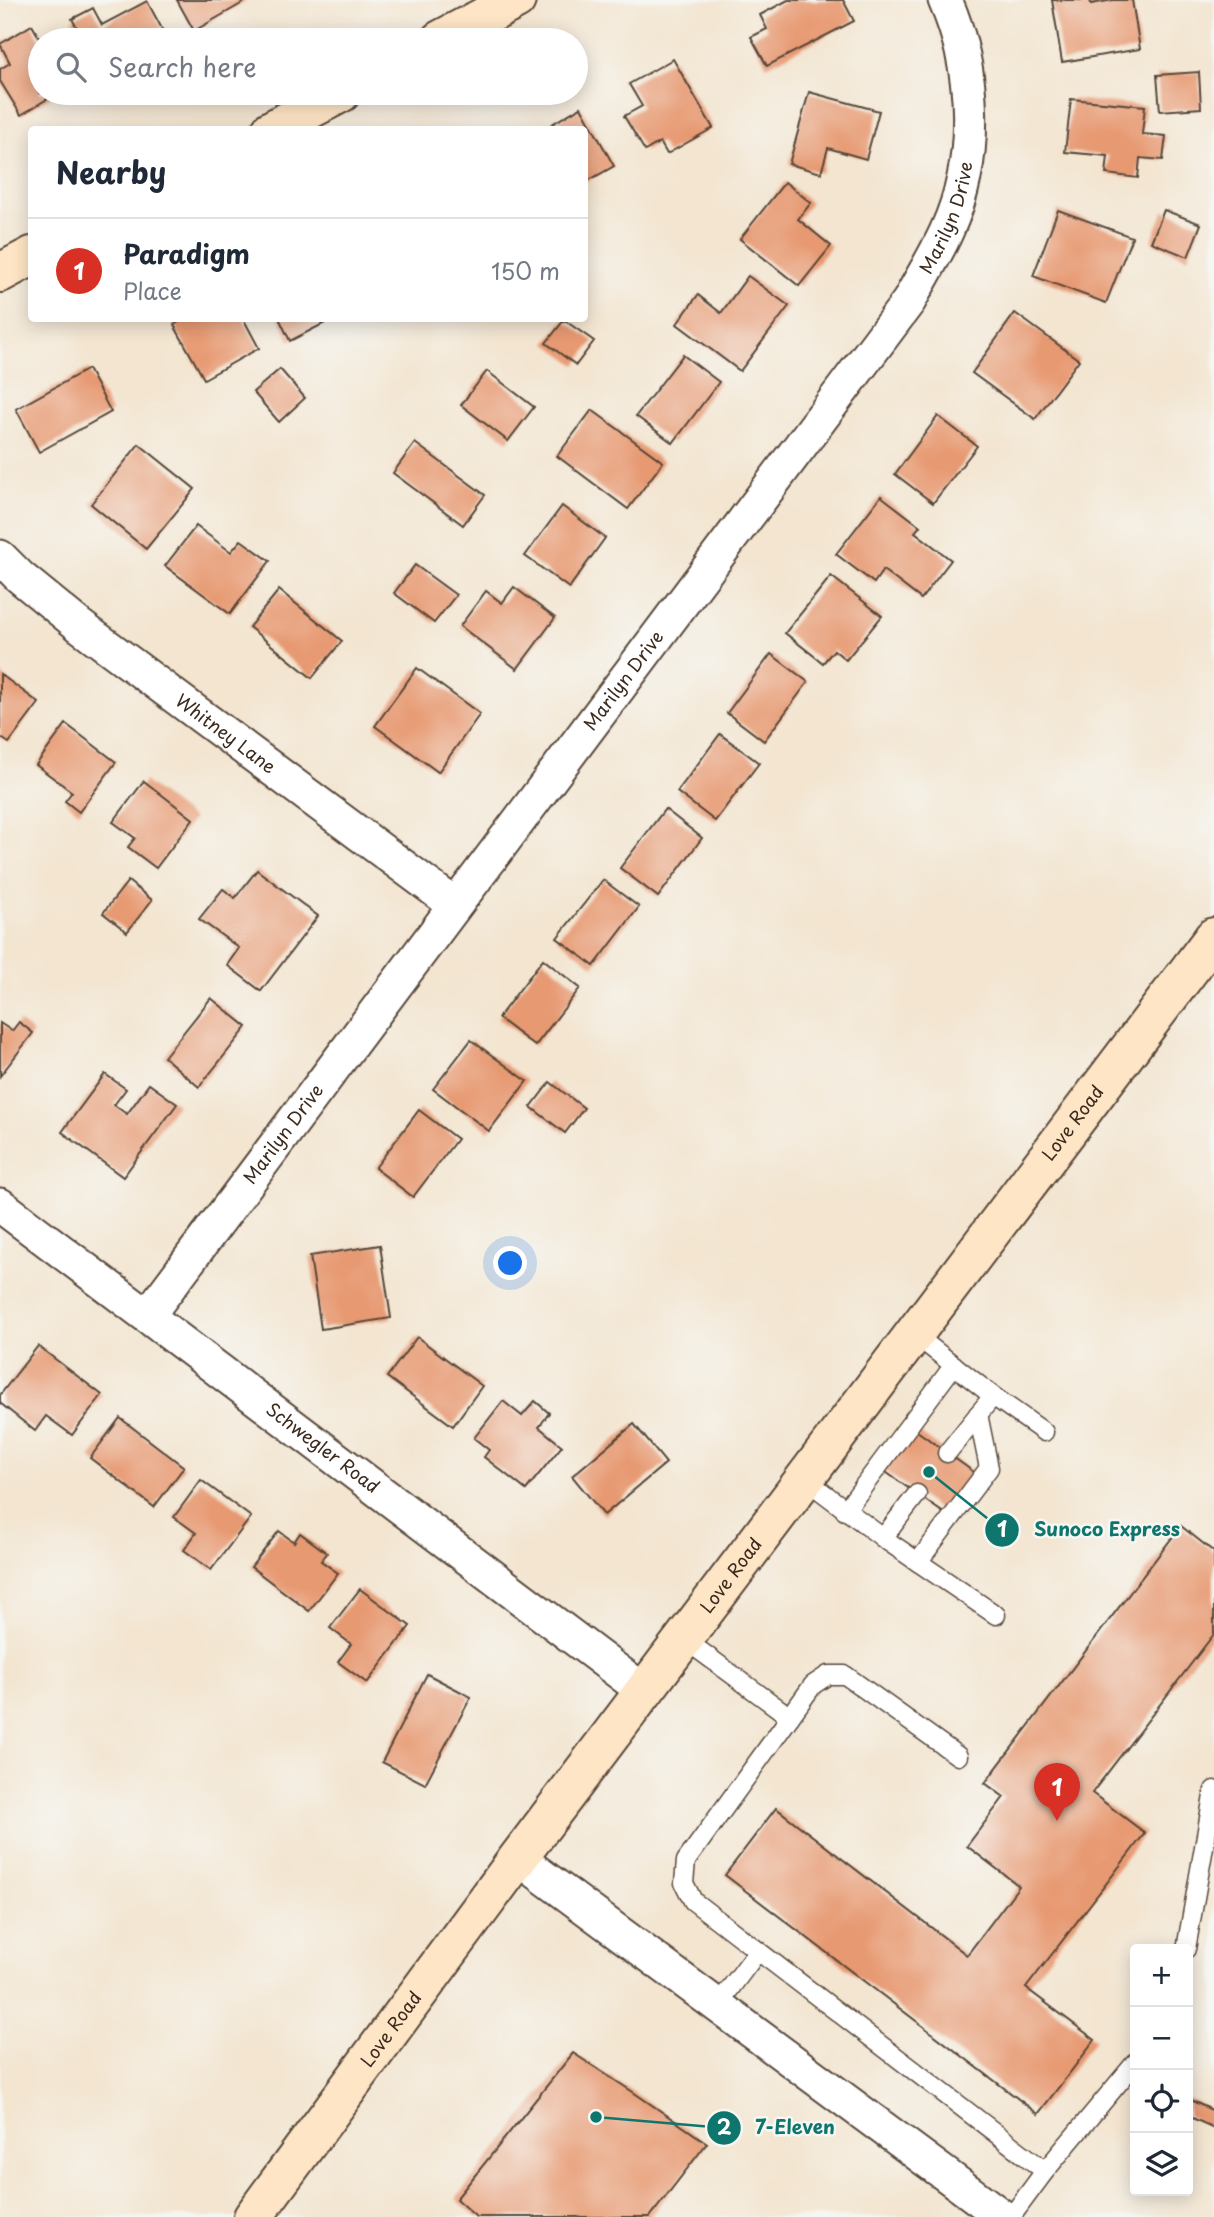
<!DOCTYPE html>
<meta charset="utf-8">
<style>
body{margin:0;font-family:"Playpen Sans",sans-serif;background:#f2f2f3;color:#1f2937}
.controls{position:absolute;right:21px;bottom:21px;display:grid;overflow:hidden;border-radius:7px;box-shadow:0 4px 18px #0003}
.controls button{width:63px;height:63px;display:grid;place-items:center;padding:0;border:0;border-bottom:2px solid #e0e1e3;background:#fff;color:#1f2937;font:35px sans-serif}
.you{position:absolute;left:511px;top:1264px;width:24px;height:24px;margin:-18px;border:5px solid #fff;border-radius:50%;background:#1a73e8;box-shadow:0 0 0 10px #1a73e833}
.badge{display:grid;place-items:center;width:46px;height:46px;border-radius:50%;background:#d93025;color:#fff;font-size:23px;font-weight:700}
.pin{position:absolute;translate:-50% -58px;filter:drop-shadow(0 2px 4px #0008)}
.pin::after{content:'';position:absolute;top:37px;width:24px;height:21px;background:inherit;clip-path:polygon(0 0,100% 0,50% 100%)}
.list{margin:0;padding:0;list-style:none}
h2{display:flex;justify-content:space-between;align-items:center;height:91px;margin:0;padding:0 28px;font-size:30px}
h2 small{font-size:23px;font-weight:400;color:#747a83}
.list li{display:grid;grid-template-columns:46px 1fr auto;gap:21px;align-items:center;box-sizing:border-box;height:105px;padding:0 28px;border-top:2px solid #e0e1e3}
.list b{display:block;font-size:26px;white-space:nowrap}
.list p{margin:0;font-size:23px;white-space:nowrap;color:#747a83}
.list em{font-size:23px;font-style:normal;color:#747a83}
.icon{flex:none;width:38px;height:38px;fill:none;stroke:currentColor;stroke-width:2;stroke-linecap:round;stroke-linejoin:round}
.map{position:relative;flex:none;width:1214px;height:2217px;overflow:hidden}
.search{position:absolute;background:#fff;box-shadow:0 4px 18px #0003;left:28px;top:28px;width:560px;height:77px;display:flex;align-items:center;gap:18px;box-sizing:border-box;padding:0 24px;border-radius:38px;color:#747a83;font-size:26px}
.panel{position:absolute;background:#fff;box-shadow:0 4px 18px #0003;left:28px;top:126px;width:560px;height:196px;border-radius:7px}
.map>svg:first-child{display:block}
.building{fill:#e79971}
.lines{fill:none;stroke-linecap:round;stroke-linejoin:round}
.lane-casing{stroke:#574639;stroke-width:21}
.street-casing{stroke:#574639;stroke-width:37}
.secondary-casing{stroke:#574639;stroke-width:42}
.lane{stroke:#fff;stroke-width:18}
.street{stroke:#fff;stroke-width:33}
.secondary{stroke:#fee5c5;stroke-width:38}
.labels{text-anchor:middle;stroke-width:5;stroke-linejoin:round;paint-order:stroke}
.street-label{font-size:18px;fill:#3b2a1e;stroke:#f6f6f2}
.leader{fill:none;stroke:#0f766e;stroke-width:2.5}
.callout-dot{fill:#0f766e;stroke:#f6f6f2;stroke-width:2.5}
.mark-label{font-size:21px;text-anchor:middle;font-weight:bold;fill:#fff}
.callout-label{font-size:19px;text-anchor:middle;font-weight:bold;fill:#0f766e;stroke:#f6f6f2;stroke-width:5;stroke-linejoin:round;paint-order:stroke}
</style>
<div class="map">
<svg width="1214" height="2217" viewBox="0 0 1214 2217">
<rect width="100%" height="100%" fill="#f6f6f2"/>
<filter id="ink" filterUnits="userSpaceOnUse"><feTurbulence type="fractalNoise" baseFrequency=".0143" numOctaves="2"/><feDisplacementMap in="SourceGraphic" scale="14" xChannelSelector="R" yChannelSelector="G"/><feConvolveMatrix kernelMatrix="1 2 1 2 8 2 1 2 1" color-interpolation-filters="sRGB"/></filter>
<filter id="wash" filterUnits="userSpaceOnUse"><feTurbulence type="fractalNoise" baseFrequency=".00686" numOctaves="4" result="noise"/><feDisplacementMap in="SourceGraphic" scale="28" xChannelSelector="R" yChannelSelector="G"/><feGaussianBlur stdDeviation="1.57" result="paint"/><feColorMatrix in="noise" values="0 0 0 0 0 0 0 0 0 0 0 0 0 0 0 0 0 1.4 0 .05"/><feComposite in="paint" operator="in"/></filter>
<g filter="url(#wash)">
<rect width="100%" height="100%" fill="#f3e5d0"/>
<g id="blocks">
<g class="building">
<path d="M177,0H248L194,31Z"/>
<path d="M788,0H843L854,21L767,66L751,37L767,29L760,15Z"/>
<path d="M1052,0H1090L1091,4L1113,0H1132L1140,49L1062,62Z"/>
<path d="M147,1L168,40H84L72,19L93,8L102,25Z"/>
<path d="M32,25L40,39V93H57L21,115L0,81V69L10,63L0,44Z"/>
<path d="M673,59L713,128L667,154L660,142L645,151L624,116L642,106L629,84Z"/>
<path d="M1199,72L1201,108L1160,111L1157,75Z"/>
<path d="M809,92L879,111L866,159L828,148L821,173L789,164Z"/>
<path d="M1071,99L1145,106L1142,134L1166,136L1163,160L1140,158L1138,178L1106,174L1108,156L1065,152Z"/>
<path d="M581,107L614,166L584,183V130H542Z"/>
<path d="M785,182L811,203L798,219L831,246L799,286L740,239Z"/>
<path d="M1058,210L1132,237L1106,303L1033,276Z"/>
<path d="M1164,210L1201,224L1188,257L1151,242Z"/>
<path d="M748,276L789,306L740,371L677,324L698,295L721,313Z"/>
<path d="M1015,313L1079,360L1035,419L972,373Z"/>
<path d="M185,318H243L259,348L204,379L174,325Z"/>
<path d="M279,318H323L325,323L290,341Z"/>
<path d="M564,320L594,341L576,365L546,343Z"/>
<path d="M683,355L719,382L673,443L636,416Z"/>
<path d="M88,369L111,412L39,452L16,409Z"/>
<path d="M280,369L305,398L279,422L253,392Z"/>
<path d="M487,371L534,407L508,441L461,405Z"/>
<path d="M592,410L663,462L628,509L557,456Z"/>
<path d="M938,416L977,446L933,503L895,474Z"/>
<path d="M415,443L485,495L463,525L393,473Z"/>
<path d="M139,444L195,489L146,549L91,504Z"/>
<path d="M881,496L920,526L915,532L951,560L921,599L883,570L874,583L836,554Z"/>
<path d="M562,506L605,538L569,588L525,556Z"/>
<path d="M196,526L231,552L241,540L270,561L230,614L165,566Z"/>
<path d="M415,565L456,595L434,623L394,593Z"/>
<path d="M831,576L882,616L846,660L834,650L823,663L785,633Z"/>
<path d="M514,587L555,618L517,669L460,626L486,591L502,603Z"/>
<path d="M279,590L342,641L312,678L249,627Z"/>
<path d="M771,654L808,682L764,741L727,713Z"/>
<path d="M417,668L480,714L438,772L375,726Z"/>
<path d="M0,674L39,703L9,743L0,737Z"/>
<path d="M66,724L116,762L79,812L65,801L72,792L36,765Z"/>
<path d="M720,734L759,763L715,821L677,792Z"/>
<path d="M144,781L193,819L156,868L128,847L135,838L113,822Z"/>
<path d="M665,809L702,838L658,897L620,868Z"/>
<path d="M257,870L318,916L261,991L227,965L239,948L199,919L223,889L235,898Z"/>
<path d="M603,880L639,907L594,966L557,938Z"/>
<path d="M128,881L152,900L127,932L103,913Z"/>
<path d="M543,959L580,988L535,1046L498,1018Z"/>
<path d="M211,998L247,1027L199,1087L164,1057Z"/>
<path d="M19,1022L33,1033L0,1076V1023L12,1031Z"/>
<path d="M471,1040L527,1081L489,1131L433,1089Z"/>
<path d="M105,1074L126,1089L114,1105L127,1114L149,1084L177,1104L123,1177L62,1132Z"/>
<path d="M550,1082L584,1108L565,1133L531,1107Z"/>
<path d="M419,1110L457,1139L413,1197L375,1168Z"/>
<path d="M380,1245L391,1318L321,1329L310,1256Z"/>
<path d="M417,1337L482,1386L453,1426L387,1377Z"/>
<path d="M38,1346L102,1395L72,1435L46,1416L35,1431L0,1403V1395Z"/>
<path d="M503,1401L522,1416L535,1401L549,1413L539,1427L562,1446L526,1490L484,1457L489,1450L474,1438Z"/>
<path d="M120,1418L184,1467L154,1507L90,1458Z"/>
<path d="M634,1424L666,1463L604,1515L572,1476Z"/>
<path d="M913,1428L975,1473L945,1514L883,1470Z"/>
<path d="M201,1480L251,1517L211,1570L184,1550L196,1533L174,1517Z"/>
<path d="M1181,1526L1214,1552V1634L1092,1793L1145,1833L1026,1988L1095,2040L1038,2114L725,1875L776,1808L967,1955L1019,1886L967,1846L1004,1797L985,1783Z"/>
<path d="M279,1531L294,1542L300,1533L327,1553L321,1561L338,1573L309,1611L251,1567Z"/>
<path d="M360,1589L410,1626L367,1683L338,1662L351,1644L330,1628Z"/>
<path d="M427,1674L471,1697L425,1784L382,1762Z"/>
<path d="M573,2053L633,2092L707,2143L650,2217H476L456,2199Z"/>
<path d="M1188,2099L1214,2111V2128L1188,2116Z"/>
</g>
</g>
</g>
<g filter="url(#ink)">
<use href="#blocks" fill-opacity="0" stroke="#574639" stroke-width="2"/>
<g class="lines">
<g class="lane-casing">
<g id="lane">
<path d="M914,1334L993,1396L947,1453"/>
<path d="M993,1396L1044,1432"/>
<path d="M805,1479L883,1538L917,1494"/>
<path d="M845,1511L954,1365"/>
<path d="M883,1538L918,1562L989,1468L978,1414"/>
<path d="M918,1562L996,1615"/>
<path d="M684,1639L790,1717"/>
<path d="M958,1756L845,1675H828L813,1685L686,1861L684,1883L693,1901L1045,2171"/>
<path d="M1186,1949L1214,1790"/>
<path d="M717,2006L758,1951"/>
<path d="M1011,2217L1045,2171L1135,2063"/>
</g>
</g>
<g class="street-casing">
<g id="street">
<path id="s1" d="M0,557L20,577L80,626L455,905"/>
<path id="s2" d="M0,1205L644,1691"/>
<path id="s3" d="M148,1315L909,301C921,278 936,255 947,230C979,160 976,70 945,0"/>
<path d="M518,1858L1003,2217"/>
</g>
</g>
<g class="secondary-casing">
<g id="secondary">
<path d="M440,40L516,0"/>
<path d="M271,130L341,93"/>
<path d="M0,273L32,256"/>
<path id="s4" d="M253,2217L518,1858L1214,937"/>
</g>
</g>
<use href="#lane" class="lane"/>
<use href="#street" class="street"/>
<use href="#secondary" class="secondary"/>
</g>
</g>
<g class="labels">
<g class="street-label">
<text dy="6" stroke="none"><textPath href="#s3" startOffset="1360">Marilyn Drive</textPath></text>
<text dy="6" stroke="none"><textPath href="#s3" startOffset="793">Marilyn Drive</textPath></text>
<text dy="6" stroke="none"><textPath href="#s1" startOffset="287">Whitney Lane</textPath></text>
<text dy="6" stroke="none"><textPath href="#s4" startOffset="1367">Love Road</textPath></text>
<text dy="6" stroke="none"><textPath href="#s3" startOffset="226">Marilyn Drive</textPath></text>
<text dy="6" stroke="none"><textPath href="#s2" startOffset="404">Schwegler Road</textPath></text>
<text dy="6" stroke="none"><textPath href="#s4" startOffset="800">Love Road</textPath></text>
<text dy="6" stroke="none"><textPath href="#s4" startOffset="233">Love Road</textPath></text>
</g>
</g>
<path class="leader" d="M929 1472L1002 1530M596 2117L724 2128"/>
<g class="callout-dot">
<circle cx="929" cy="1472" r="7"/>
<circle cx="596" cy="2117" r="7"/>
<circle cx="1002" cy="1530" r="18"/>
<circle cx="724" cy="2128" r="18"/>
</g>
<g class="mark-label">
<text x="1002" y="1537">1</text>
<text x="724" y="2135">2</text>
</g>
<g class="callout-label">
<text x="1107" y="1536">Sunoco Express</text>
<text x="795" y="2134">7-Eleven</text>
</g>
</svg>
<div class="controls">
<button>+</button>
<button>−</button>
<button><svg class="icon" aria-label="locate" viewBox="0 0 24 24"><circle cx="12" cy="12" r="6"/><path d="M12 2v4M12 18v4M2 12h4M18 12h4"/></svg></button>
<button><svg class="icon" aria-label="layers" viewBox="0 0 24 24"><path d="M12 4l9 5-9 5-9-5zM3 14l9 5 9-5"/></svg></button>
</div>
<div class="you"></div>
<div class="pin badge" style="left:1057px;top:1821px">1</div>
<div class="search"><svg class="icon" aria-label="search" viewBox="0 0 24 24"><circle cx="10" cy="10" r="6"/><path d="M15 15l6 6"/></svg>Search here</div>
<section class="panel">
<h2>Nearby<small></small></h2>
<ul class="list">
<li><span class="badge">1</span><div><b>Paradigm</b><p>Place</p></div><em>150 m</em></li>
</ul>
</section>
</div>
